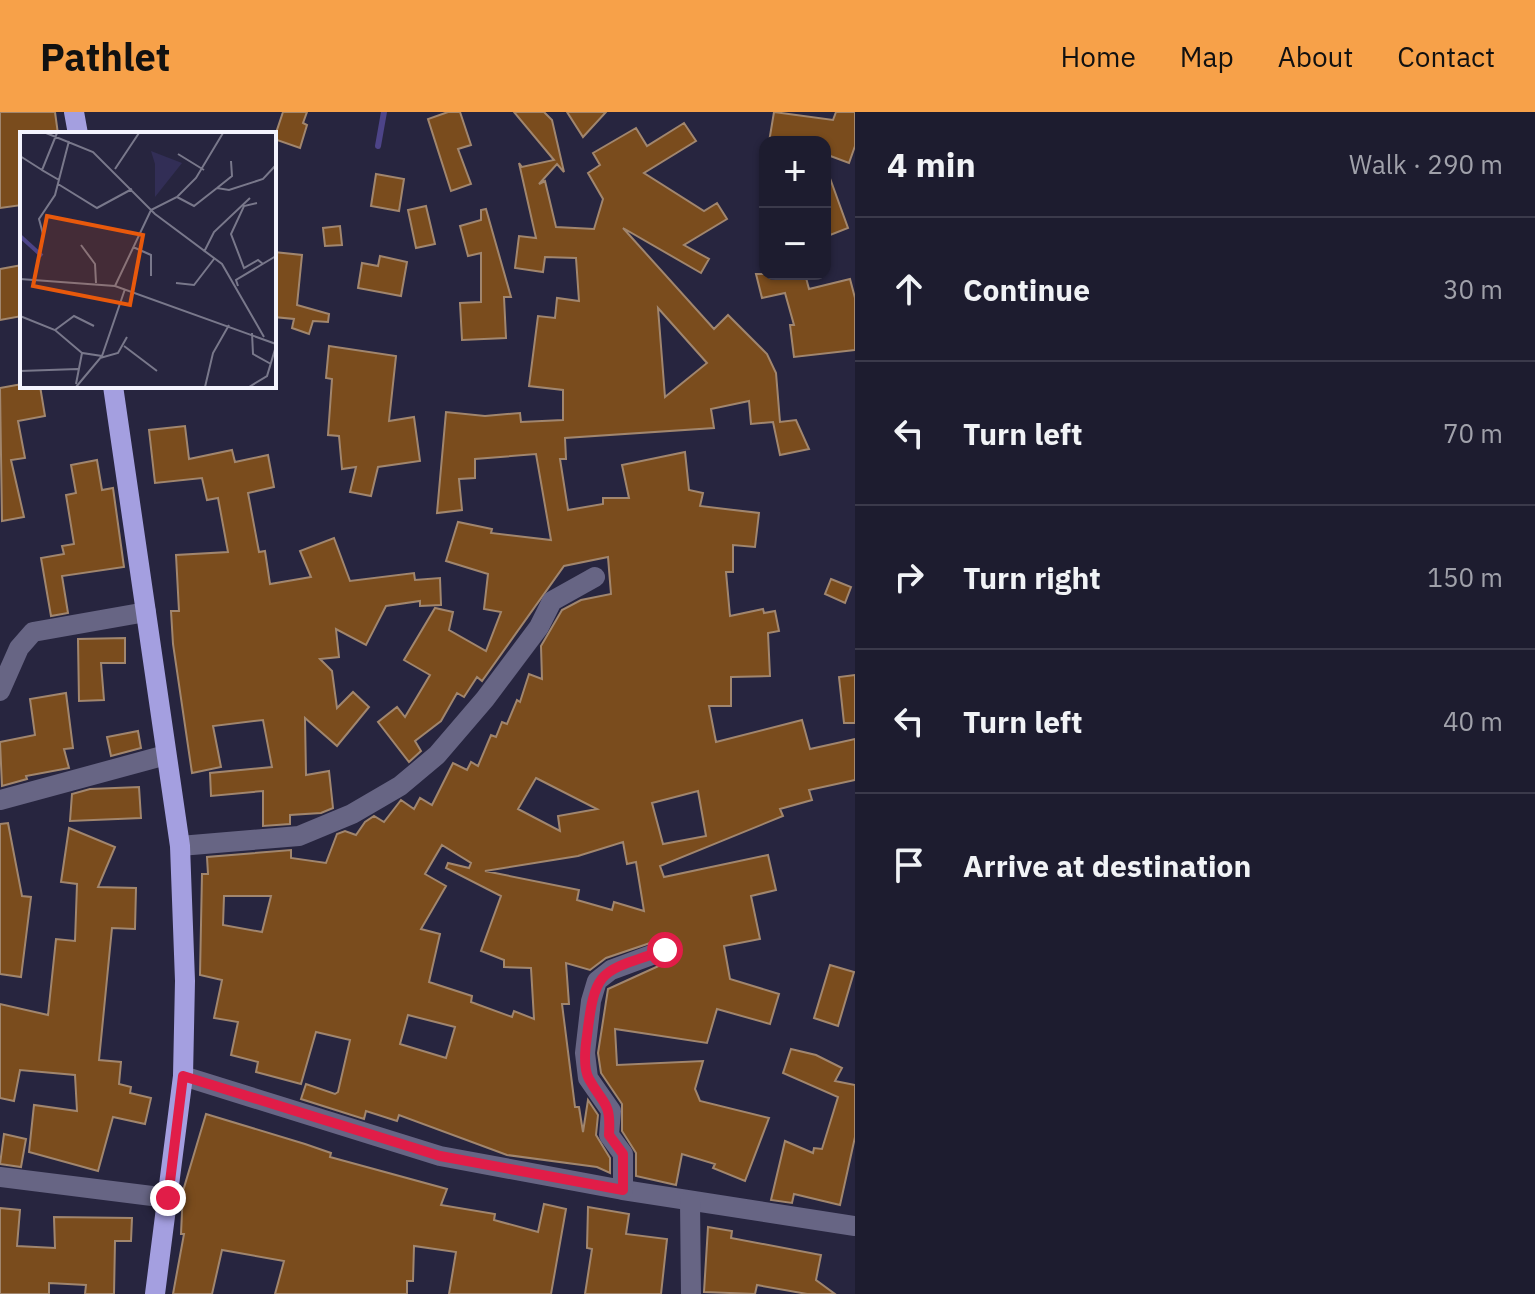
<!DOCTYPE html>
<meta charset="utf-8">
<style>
body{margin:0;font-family:"IBM Plex Sans",sans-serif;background:#252537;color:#f1f3f6}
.controls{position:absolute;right:24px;top:24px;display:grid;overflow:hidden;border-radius:16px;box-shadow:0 2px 6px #0004}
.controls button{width:72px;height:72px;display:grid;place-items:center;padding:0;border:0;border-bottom:2px solid #3b3a4b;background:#1d1c2f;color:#f1f3f6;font:40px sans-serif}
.stop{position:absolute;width:24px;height:24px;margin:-18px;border:6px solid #e11d48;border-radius:50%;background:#fff}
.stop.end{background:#e11d48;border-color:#fff;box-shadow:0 2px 8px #0008}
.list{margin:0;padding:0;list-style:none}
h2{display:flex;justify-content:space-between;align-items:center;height:104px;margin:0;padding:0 32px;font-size:34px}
h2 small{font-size:26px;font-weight:400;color:#a0a1aa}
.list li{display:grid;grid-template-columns:52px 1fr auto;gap:24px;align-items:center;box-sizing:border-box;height:144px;padding:0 32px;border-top:2px solid #3b3a4b}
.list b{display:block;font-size:30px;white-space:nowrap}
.list em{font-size:26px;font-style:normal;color:#a0a1aa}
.icon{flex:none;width:44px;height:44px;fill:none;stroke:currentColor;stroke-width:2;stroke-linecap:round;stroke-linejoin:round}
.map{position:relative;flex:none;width:855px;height:1182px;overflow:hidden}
header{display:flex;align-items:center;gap:48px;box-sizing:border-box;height:112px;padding:0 40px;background:#f7a149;color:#111}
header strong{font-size:38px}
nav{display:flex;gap:44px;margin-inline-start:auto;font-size:28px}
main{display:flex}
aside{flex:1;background:#1d1c2f}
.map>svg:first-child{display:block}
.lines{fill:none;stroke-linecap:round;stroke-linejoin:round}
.stream{stroke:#4d4488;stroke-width:6}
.building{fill:#7a4c1d;stroke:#a1866e;stroke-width:2;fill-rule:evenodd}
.minor{stroke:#676584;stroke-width:20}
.major{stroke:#a49fe0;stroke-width:20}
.route{stroke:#e11d48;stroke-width:10}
.inset-river{fill:none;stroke:#4d4488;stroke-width:4}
.inset-road{fill:none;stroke:#79788b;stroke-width:2}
.view{fill:#e8590c;fill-opacity:0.15;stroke:#e8590c;stroke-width:4}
.inset-edge{fill:none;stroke:#f4f4fe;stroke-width:4}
</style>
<header>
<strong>Pathlet</strong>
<nav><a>Home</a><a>Map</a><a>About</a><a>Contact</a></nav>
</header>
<main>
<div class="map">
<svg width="855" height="1182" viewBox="0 0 855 1182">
<rect width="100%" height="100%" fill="#27253f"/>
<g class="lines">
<path class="stream" d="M378,34L384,0"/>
</g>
<g class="building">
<path d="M0,0H55L58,22H22V93L0,96Z"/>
<path d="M283,0H307L303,11L307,13L300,36L274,27Z"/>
<path d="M448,0H460L471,33L458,37L471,72L451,79L428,7Z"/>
<path d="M514,0H544L552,8L564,60L557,52L539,72L545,69L556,115L594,117L603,87L588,61L600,53L593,41L636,16L647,34L684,11L696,29L644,61L704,99L717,91L727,107L684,133L709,147L701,161L623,116L714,217L728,203L767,242L776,261L780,310L796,308L809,337L780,343L773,310L751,312L749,289L711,297L714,316L565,326L566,347H560L568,398L603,392V386H629L622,353L685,340L689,378L703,381L700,394L759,401L755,435L733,433V460H726L730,504L763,497L764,501L775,499L779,519L768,521L770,564L731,565V594H709L716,630L802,608L810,637L855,627V668L809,678L812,688L780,697L783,704L660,754L664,765L768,743L776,778L751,784L760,827L724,834L730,867L779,882L770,912L717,897L707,931L615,917L617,953L703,949L695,977L700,989L769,1006L745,1069L713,1056L715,1052L682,1042L676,1073L636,1064V1041L622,1019V992L601,961L598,941L608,877L674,847L677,834L668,825L606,846L590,858L566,851L569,892H562L575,995H579L583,1020L588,988L598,1003L596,1023L610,1046V1061L597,1055L507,1043L399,1003L397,1009L366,999L364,1007L301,987L306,972L335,982L338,980L350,928L316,920L301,972L256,960L258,950L231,943L238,910L214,906L222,868L200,863L202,762H208L207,745L291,738V746L326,751L337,722L345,719L356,723L365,710L374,704L384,710L401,688L414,697L420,686L432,693L453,651L467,658L471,650L478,654L491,623L496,625L502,610L507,612L517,588L520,590L529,562L542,567L541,534L562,498L581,488L611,482L608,445L564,454L482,569L477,565L464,585L457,581L441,609L415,629L421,639L409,650L378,610L397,595L405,605L430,563L404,548L435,496L453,500L449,518L486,539L501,500L484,497L488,462L446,449L458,410L492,417L491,421L551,428L536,342L475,347V366L459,367L462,398L437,401L446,300L485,304L520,301L521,310L563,308V278L529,274L538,204L555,206L557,186L579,189L576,146L545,145L543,160L515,156L519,124L536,126L519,51L522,55L554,48ZM658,196L707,251L665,285ZM536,666L597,697L558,704L560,719L518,697ZM698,679L706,724L663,732L652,691ZM623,730L627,752L636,750L644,799L614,790L612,798L577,788L579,778L485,759L578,744ZM442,733L471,751L469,756L448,751L446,756L501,784L481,839L504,848V855L531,856L534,907L514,899L512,905L471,890L472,884L429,870L440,822L421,817L446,774L425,762ZM224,784H271L262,820L223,813ZM408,903L455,915L446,946L400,932Z"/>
<path d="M567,0H606L583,25Z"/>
<path d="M774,0L833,8L836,0H855V34L849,51L825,42V30H769Z"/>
<path d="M827,58L848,116L825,125V59Z"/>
<path d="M376,62L404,67L399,99L371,94Z"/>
<path d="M426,94L435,132L416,136L408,98Z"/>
<path d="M486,97L511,185H504L506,226L462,228L460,191L481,190V141L468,144L460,114L481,108V98Z"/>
<path d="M340,114L342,133L325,134L323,116Z"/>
<path d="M274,140L302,143L297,193L329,202L328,210L313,209L309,222L292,216L294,207L274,205Z"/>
<path d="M380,144L407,150L401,184L358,176L362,151L378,154Z"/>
<path d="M22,153V204L0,208V157Z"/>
<path d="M756,162H805L809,177L850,167L855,186V238L794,245L790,213H794L785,181L762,186Z"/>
<path d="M329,234L396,244L389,309L414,305L420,349L378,355L371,384L350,380L356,355L342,357L339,324L328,323L332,267L326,266Z"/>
<path d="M22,272L40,274L45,304L18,309L25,346L11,348L24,405L2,409L0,276Z"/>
<path d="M185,314L189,347L232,338L235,350L268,343L274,375L248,381L259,440L265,439L270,472L311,465L300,439L334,426L350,469L414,461L415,468L440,466L441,493L420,494V489L386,494L366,533L336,517L339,545L320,547L332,559L337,596L353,580L369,595L337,634L305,606L306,663L329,659L333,696L321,701L290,703V712L263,714V679L211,684L210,661L272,655L263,608L213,614L221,655L192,661L173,532L171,499H179L176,443L228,440L218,386L207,388L202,366L155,371L149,318Z"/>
<path d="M97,348L102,378L113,376L124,455L62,464L68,501L51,504L41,446L64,442L62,434L74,432L66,383L76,381L71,353Z"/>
<path d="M831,467L851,475L845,491L825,482Z"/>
<path d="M125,526V551H101L104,588L79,589L78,527Z"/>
<path d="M855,563V611H844L839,565Z"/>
<path d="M66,581L73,636L64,637L69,656L26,664L27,667L2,674L0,630L35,623L30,587Z"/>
<path d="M138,619L141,636L111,644L107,625Z"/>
<path d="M139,675L141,706L70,709L72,682L90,677Z"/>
<path d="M8,711L22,784L31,785L21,865L0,862V712Z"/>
<path d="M69,716L115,735L98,775L136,776L135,817L112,816L99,948L121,950L119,972L131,975L130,981L151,986L145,1012L113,1005L98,1059L29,1040L34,993L77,999L75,963L20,958L14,989L0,986V892L48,903L56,827L75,829L77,772L61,770Z"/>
<path d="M830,853L854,860L838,914L814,906Z"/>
<path d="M791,937L816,943L842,956L835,969L855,973V1025L840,1093L794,1082L792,1091L771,1088L785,1029L813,1041L814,1036L822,1037L838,985L783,961Z"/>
<path d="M206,1002L305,1032L331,1041L330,1045L447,1077L441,1093L495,1102L494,1108L538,1120L544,1092L566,1097L551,1182H449L456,1140L414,1134L413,1169H407V1182H275L284,1149L222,1138L212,1182H173L184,1122H181L183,1079Z"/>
<path d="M4,1022L26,1027L21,1055L0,1052Z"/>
<path d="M588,1095L629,1102L626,1122L667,1127L661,1182H585L592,1137L587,1136Z"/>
<path d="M0,1096L20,1098L17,1134L55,1136L54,1105L132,1106L131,1129H115L114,1182H85L86,1173L49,1171V1182H0Z"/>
<path d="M708,1115L732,1119L731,1126L821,1143L816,1168L835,1182H807L757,1173L755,1182L704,1180Z"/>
</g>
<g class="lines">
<g class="minor">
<path d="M0,579L19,536L33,520L146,500"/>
<path d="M0,688L166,643"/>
<path d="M180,734L299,724L352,702L400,674L437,643L485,587L539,515L552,489L595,465"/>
<path d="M183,964L440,1044L623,1078L855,1114"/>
<path d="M0,1065L168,1086"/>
<path d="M623,1078V1042L609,1023L611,999L588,966L585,941L591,889L597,869L611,858L665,838"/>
<path d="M690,1089L691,1182"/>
</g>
<g class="major">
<path d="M74,0L78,22"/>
<path d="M113,274L180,734L185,869L183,964L155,1182"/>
</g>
</g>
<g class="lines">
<path class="route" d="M168,1086L183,964L440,1044L623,1078V1042L609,1023C611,989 604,994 589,967C583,956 585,937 587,924C595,855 601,860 665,838"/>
</g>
<g transform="translate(20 20)">
<rect width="256" height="256" fill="#27253f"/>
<path d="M131,19L162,31L135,65V32Z" fill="#322e56"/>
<path class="inset-river" d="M0,104L22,124"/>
<path class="inset-road" d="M26,1L73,20L135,82L202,132L244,205M37,1L22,38L39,48M158,22L184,38M0,24L22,38M95,37L119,1M38,52L77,76L112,57M197,56L212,44L211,29M157,65L174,74L197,56L209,58L243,47L256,33M237,71L224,74L211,102L224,136L238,128L243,132M23,102L19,87L35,63L49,9M61,113L75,132L76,151M113,115L131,123V144M184,120L194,100L230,66M0,147L95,154L256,212M156,151L174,153L194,127M95,154L131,78L157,65L176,46L203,1M218,154L216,148L256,124M0,184L35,198L62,221M35,198L54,184L74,194M232,201L233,222L251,232M104,214L137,239M80,226L98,221L107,205M0,239L58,237M56,252L62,221L82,224M56,255L82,224L105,157M185,255L193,221L209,193M229,255L247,244L256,214"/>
<path class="view" d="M27,84L123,103L110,173L13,154Z"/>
<rect width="256" height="256" class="inset-edge"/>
</g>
</svg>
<div class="controls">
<button>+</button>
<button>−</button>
</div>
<div class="stop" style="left:665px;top:838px"></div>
<div class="stop end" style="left:168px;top:1086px"></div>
</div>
<aside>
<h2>4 min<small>Walk · 290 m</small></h2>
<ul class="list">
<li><svg class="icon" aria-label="ahead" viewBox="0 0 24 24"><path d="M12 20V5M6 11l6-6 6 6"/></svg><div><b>Continue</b></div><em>30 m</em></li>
<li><svg class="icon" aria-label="left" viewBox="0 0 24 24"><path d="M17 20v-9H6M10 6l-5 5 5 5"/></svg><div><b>Turn left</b></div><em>70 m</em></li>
<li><svg class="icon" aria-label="right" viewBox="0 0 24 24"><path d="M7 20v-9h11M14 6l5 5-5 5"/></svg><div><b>Turn right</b></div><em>150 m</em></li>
<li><svg class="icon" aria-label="left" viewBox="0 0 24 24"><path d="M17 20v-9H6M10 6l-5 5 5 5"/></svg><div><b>Turn left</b></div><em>40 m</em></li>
<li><svg class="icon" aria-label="arrive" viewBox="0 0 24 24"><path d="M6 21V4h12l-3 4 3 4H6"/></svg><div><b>Arrive at destination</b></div></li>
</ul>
</aside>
</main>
